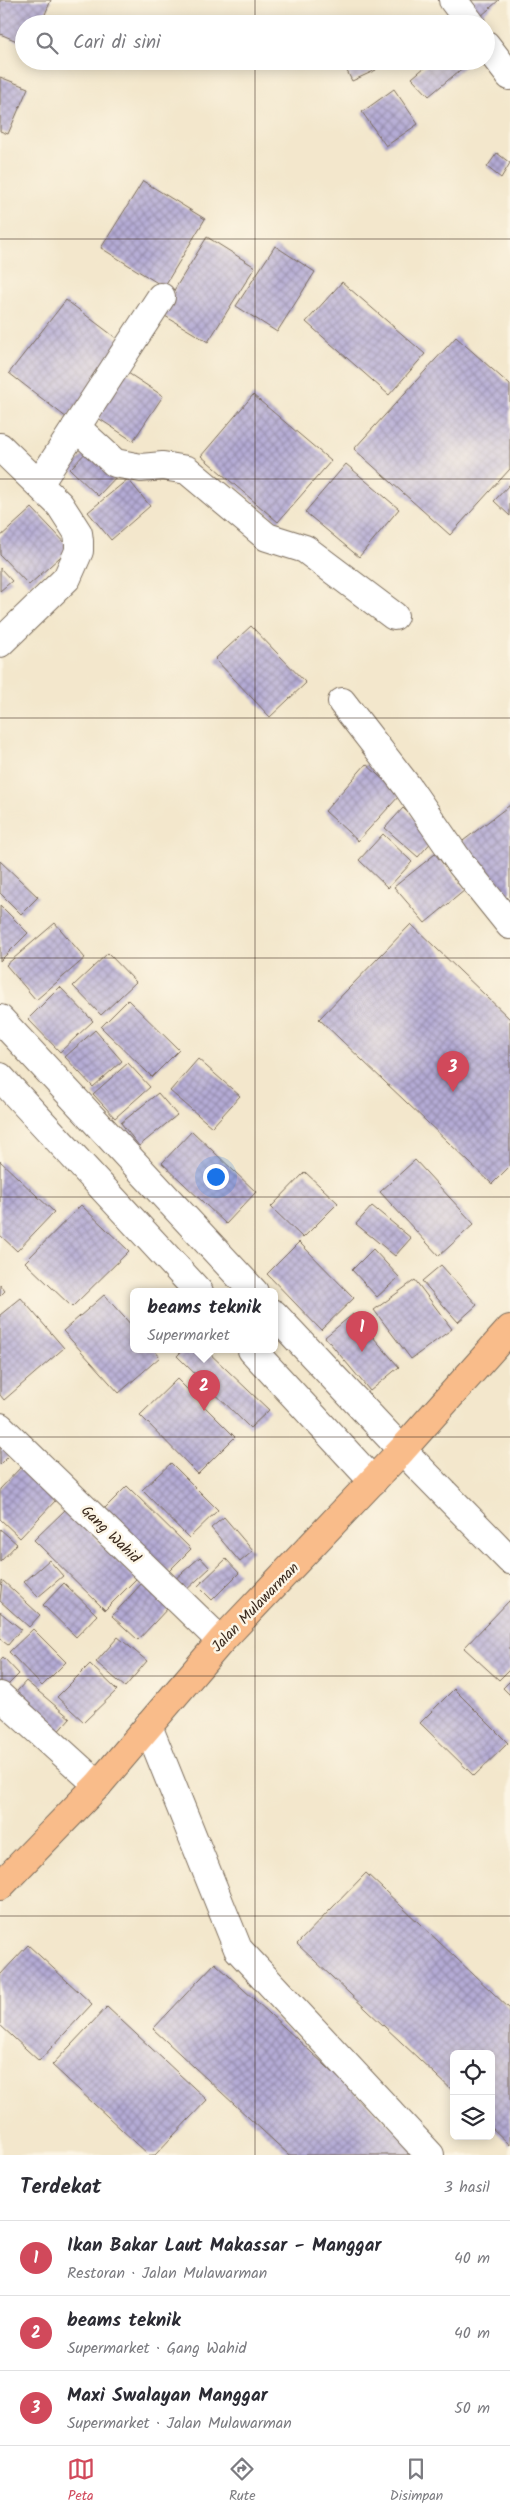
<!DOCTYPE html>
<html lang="id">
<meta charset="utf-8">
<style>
body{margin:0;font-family:Kalam,sans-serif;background:#f2f2f3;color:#2b2b33}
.controls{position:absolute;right:15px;bottom:15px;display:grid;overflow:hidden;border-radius:8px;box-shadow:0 2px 12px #0003}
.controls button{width:45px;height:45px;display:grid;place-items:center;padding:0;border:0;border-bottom:1px solid #e1e1e2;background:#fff;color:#2b2b33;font:25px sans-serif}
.you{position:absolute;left:215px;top:1176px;width:18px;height:18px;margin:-12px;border:4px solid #fff;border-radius:50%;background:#1a73e8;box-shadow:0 0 0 8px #1a73e833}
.badge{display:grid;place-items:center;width:32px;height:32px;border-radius:50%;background:#d1495b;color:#fff;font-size:16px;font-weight:700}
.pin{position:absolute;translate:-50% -41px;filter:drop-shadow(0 1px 2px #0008)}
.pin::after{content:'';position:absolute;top:26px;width:18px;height:15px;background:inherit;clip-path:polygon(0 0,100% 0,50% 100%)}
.popup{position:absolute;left:130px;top:1288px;width:148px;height:65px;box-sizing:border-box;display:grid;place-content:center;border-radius:8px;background:#fff;filter:drop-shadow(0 1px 4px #0005);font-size:16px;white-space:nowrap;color:#7c7c81}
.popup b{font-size:19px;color:#2b2b33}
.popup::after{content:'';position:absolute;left:50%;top:100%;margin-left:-10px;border:10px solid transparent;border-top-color:#fff}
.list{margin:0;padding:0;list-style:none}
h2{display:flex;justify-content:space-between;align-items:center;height:65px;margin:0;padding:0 20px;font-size:21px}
h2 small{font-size:16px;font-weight:400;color:#7c7c81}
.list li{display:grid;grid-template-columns:32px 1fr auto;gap:15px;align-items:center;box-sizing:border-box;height:75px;padding:0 20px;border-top:1px solid #e1e1e2}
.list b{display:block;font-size:19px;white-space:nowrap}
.list p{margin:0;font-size:16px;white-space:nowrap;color:#7c7c81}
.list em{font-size:16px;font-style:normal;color:#7c7c81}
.icon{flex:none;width:28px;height:28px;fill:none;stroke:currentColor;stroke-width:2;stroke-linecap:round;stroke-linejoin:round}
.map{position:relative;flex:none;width:510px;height:2155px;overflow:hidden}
.search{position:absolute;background:#fff;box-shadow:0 2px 12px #0003;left:15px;right:15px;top:15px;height:55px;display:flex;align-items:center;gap:12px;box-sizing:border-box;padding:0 18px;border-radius:28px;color:#7c7c81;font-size:19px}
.sheet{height:290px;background:#fff}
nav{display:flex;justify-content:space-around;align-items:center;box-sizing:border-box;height:70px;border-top:1px solid #e1e1e2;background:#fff;font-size:14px;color:#7c7c81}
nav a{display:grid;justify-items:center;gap:2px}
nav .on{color:#d1495b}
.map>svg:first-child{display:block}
.building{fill:url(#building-cross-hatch)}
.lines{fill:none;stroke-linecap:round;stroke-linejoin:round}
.minor-casing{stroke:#7b6c5b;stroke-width:30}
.major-casing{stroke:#7b6c5b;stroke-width:30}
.minor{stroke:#fff;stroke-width:28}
.major{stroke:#f9bc8a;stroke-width:28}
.grid{fill:none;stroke:#3b2a1e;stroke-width:1;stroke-opacity:0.55}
.labels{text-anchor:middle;stroke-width:5;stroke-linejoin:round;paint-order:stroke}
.street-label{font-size:15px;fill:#3b2a1e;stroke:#fcf5e5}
</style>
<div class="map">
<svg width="510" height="2155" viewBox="0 0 510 2155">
<defs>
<pattern id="building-cross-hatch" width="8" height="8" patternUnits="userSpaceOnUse" patternTransform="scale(1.25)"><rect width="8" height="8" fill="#b4abd5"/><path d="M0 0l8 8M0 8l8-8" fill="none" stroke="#948bac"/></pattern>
</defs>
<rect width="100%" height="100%" fill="#fcf5e5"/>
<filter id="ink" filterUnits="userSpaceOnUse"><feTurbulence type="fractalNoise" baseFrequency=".02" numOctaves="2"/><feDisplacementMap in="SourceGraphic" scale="10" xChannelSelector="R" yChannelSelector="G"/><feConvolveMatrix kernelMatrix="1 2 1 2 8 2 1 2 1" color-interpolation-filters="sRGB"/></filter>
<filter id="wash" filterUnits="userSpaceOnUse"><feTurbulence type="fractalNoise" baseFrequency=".0096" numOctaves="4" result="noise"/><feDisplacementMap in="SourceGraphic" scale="20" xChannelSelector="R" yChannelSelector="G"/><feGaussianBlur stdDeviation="1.12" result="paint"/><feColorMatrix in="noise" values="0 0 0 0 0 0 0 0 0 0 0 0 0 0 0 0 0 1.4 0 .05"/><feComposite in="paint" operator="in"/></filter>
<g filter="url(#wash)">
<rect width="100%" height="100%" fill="#f3e7cc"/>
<g id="blocks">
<g class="building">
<path d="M0,0H51L41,24H24V44L0,34Z"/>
<path d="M465,0H499L480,17Z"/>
<path d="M342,61H371L376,70L352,81Z"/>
<path d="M432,61H471L429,96L412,78Z"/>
<path d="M0,77L28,88L8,134L0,131Z"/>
<path d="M394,89L418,124L386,146L362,112Z"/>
<path d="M497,153L510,163L501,178L487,167Z"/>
<path d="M143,181L205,219L164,287L101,248Z"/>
<path d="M207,237L255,267L208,342L160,313Z"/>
<path d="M275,246L315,272L277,332L236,306Z"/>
<path d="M342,282L425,354L389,395L306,322Z"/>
<path d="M66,300L124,344L67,418L9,373Z"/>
<path d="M456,337L510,385V469L450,535L354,449Z"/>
<path d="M125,371L163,396L133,441L95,416Z"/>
<path d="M253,395L331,461L278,522L201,456Z"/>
<path d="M93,445L121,472L98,496L70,469Z"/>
<path d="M346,464L399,509L359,557L305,512Z"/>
<path d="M128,479L150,506L111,540L88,512Z"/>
<path d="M510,484V516L494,501Z"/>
<path d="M32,508L70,548L29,585L0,555V537Z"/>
<path d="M0,568L12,581L0,591Z"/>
<path d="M251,626L306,683L270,717L215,659Z"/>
<path d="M366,764L400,795L358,841L325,811Z"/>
<path d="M510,805V900L505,904L459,844Z"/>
<path d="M403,808L435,838L418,857L385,828Z"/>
<path d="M383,834L412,862L388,888L359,860Z"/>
<path d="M435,854L465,890L425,923L394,887Z"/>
<path d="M0,861L38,897L21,914L0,893Z"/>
<path d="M0,905L28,933L0,961Z"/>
<path d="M55,923L85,958L36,1000L6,965Z"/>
<path d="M411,924L510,1019V1166L492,1184L319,1019Z"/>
<path d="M108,953L136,982L101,1015L73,986Z"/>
<path d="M60,987L93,1021L60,1052L28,1019Z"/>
<path d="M128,1000L179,1050L152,1077L101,1027Z"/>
<path d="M95,1030L122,1061L93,1087L65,1057Z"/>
<path d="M198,1059L240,1096L212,1127L170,1091Z"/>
<path d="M128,1063L150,1087L115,1118L93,1094Z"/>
<path d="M158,1093L177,1115L139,1146L121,1123Z"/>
<path d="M192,1131L256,1192L226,1224L162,1163Z"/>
<path d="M415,1160L474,1224L439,1256L380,1192Z"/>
<path d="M0,1161L54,1212L17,1251L0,1235Z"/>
<path d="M305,1172L338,1203L303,1238L271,1207Z"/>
<path d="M81,1205L129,1251L72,1307L25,1262Z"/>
<path d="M372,1206L411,1238L395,1256L356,1224Z"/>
<path d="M299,1242L354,1298L321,1330L267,1274Z"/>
<path d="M373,1249L399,1277L377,1297L352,1270Z"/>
<path d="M441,1265L477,1305L458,1322L422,1281Z"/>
<path d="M415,1280L452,1329L411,1359L374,1310Z"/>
<path d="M0,1285L5,1291L0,1296Z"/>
<path d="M104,1295L134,1328V1350H154L160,1357L119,1393L63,1331Z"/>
<path d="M21,1298L64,1348L4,1400L0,1395V1315Z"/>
<path d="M353,1314L399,1367L370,1391L325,1337Z"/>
<path d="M183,1350H206L269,1410L250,1428L177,1356Z"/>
<path d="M177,1379L235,1437L198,1474L140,1415Z"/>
<path d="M0,1439L13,1452L0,1465Z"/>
<path d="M171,1463L218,1510L189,1538L142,1490Z"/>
<path d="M22,1466L57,1499L20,1538L0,1519V1489Z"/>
<path d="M127,1486L191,1549L164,1576L100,1513Z"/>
<path d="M66,1509L136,1579L105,1610L34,1540Z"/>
<path d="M224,1517L253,1551L240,1562L211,1528Z"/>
<path d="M0,1529L17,1544L0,1562Z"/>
<path d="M200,1557L210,1568L184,1592L174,1580Z"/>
<path d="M226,1559L239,1573L212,1600L198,1586Z"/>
<path d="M49,1560L63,1576L38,1597L24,1582Z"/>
<path d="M2,1580L40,1615L29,1627L0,1601Z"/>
<path d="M64,1583L97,1615L76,1637L43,1605Z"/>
<path d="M142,1583L169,1607L138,1640L112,1616Z"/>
<path d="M510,1600V1669L499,1680L464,1648Z"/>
<path d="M0,1612L21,1629L8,1645L0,1639Z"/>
<path d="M33,1629L66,1662L42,1686L9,1652Z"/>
<path d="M118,1637L147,1661L125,1687L96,1662Z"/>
<path d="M3,1657L19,1674L3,1690L0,1687V1660Z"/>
<path d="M90,1664L117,1690L84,1722L57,1697Z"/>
<path d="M26,1681L70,1718L55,1735L11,1698Z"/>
<path d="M510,1681V1695L503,1688Z"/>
<path d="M454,1689L508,1743L474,1776L420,1723Z"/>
<path d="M366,1873L510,2009V2145L491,2127V2054H454V2092L297,1944Z"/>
<path d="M28,1945L92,2004L39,2061L0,2025V1975Z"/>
<path d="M215,1963L422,2155H289L153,2029Z"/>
<path d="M107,2007L207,2100L155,2155H149L52,2065Z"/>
</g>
</g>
</g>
<g filter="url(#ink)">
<use href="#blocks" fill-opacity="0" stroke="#7b6c5b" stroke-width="1"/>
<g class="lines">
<g class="minor-casing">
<g id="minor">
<path d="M453,0L471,24"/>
<path d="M486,45L510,76"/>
<path d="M76,427L115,463L141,468L163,466L187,470L267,537L305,549L394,616"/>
<path d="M0,447L60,505L78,533L79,541V551L67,578L0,643"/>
<path d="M39,484L161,297"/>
<path d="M342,702L407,786L461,864L510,925"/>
<path d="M0,1019L254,1292"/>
<path d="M0,1077L199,1292"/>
<path d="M274,1314L402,1450L510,1560"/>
<path d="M252,1350L373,1481"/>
<path d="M0,1427L221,1641"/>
<path d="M0,1696L98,1785"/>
<path d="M148,1726L238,1949L430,2155"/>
</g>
</g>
<g class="major-casing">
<path id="major" d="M0,1886L98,1785L221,1641L402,1450L510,1329"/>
</g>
<use href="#minor" class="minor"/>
<use href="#major" class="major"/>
</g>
</g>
<path class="grid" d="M255,0V24M255,61V2155M0,239H510M0,479H510M0,718H510M0,958H510M0,1197H510M0,1437H510M0,1676H510M0,1916H510"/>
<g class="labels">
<g class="street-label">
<text transform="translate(111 1534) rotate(44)" y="5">Gang Wahid</text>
<text transform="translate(255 1607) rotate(-46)" y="5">Jalan Mulawarman</text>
</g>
</g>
</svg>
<div class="controls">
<button><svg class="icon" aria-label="locate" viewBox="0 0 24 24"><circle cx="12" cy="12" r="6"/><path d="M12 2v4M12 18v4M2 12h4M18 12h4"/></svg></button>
<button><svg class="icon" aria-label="layers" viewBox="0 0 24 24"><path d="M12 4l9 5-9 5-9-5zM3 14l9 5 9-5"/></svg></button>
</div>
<div class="you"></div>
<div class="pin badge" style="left:362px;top:1352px">1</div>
<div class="pin badge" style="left:204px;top:1411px">2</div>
<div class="popup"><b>beams teknik</b>Supermarket</div>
<div class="pin badge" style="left:453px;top:1092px">3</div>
<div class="search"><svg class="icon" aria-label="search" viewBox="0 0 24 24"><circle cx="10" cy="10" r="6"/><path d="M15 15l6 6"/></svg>Cari di sini</div>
</div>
<section class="sheet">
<h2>Terdekat<small>3 hasil</small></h2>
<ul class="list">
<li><span class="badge">1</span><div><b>Ikan Bakar Laut Makassar - Manggar</b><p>Restoran · Jalan Mulawarman</p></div><em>40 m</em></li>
<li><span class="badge">2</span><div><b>beams teknik</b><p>Supermarket · Gang Wahid</p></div><em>40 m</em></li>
<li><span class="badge">3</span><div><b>Maxi Swalayan Manggar</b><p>Supermarket · Jalan Mulawarman</p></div><em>50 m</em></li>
</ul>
</section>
<nav>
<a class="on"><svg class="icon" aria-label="map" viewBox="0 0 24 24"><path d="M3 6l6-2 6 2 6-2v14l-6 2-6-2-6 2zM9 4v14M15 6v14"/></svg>Peta</a>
<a><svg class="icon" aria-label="directions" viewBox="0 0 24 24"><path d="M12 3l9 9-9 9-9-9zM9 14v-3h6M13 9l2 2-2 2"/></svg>Rute</a>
<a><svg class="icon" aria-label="saved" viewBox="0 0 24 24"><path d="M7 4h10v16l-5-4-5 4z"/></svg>Disimpan</a>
</nav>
